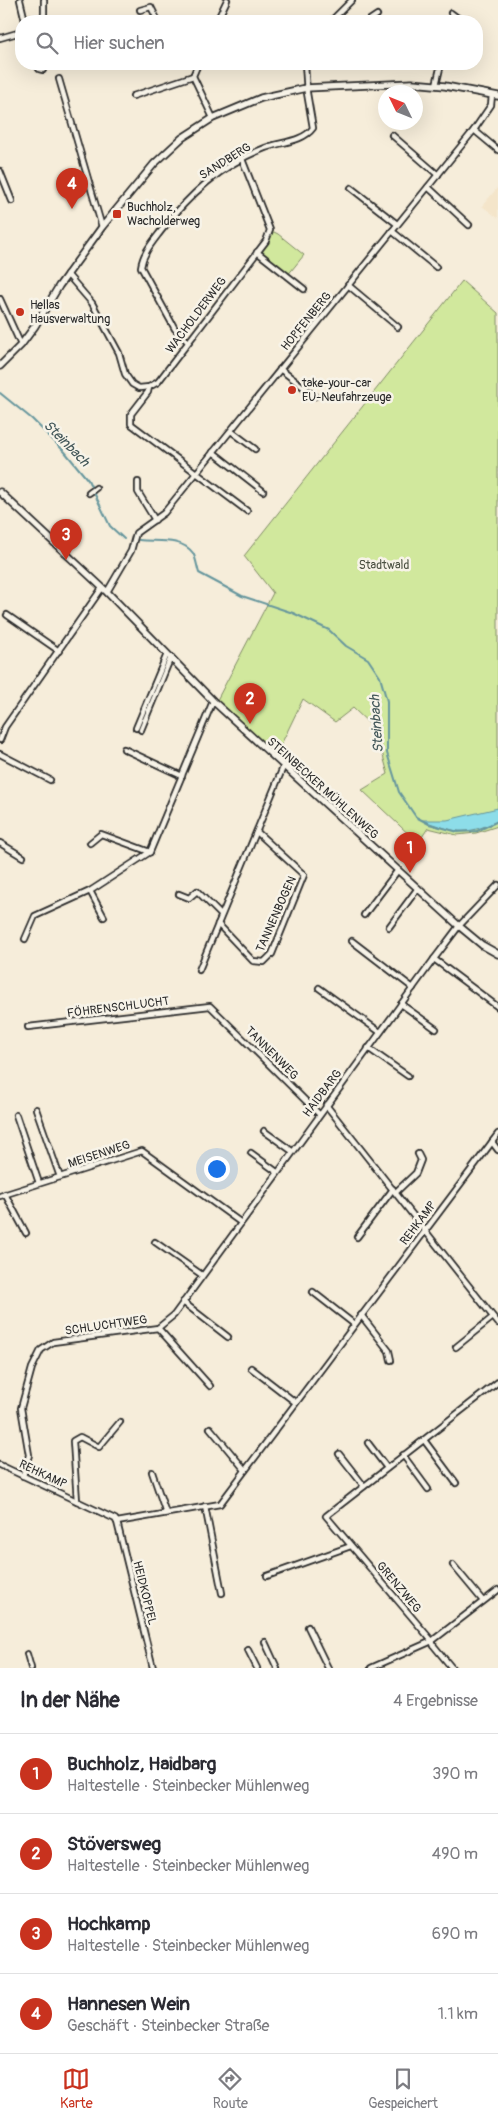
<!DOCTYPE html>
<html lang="de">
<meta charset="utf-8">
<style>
body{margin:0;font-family:Pangolin,sans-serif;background:#f2f2f3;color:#2b2b33}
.compass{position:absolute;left:378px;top:85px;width:45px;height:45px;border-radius:50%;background:#fff;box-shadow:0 5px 20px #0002;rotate:313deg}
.you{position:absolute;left:216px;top:1168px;width:18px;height:18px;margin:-12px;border:4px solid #fff;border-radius:50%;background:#1a73e8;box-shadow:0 0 0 8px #1a73e833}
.badge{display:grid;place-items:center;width:32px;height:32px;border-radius:50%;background:#c8321e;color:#fff;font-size:16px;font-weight:700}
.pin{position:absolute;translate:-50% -41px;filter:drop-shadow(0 1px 2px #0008)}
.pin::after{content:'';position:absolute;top:26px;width:18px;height:15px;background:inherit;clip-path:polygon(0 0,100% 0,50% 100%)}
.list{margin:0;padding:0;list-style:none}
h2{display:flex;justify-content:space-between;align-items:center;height:65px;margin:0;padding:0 20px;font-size:21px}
h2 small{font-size:16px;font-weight:400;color:#7c7c81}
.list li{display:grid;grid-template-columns:32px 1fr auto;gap:15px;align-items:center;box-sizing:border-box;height:80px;padding:0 20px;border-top:1px solid #e1e1e2}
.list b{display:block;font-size:19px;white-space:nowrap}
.list p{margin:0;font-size:16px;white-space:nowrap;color:#7c7c81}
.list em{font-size:16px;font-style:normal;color:#7c7c81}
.icon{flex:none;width:28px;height:28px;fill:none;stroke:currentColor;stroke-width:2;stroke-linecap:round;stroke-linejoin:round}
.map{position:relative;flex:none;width:498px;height:1668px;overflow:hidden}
.search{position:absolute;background:#fff;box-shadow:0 5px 20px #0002;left:15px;right:15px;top:15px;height:55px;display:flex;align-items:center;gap:12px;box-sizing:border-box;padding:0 18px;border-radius:20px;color:#7c7c81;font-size:19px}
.sheet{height:385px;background:#fff}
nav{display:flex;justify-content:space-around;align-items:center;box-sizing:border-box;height:70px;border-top:1px solid #e1e1e2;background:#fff;font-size:14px;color:#7c7c81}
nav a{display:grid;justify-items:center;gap:2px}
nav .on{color:#c8321e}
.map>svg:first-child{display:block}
.built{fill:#f4e5ca}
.green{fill:#d1e89d;stroke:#7e8a64}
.water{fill:#8ddde9;stroke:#66969d}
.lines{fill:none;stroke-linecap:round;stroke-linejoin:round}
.stream{stroke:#66969d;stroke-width:2}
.minor-casing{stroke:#2b2b2b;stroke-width:8}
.tertiary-casing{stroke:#2b2b2b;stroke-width:9}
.minor{stroke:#f7f3e8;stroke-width:4.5}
.tertiary{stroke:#f7f3e8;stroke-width:5.5}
.poi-dot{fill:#c8321e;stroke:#f7f3e8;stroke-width:2}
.labels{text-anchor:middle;stroke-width:5;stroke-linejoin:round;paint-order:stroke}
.street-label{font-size:12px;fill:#2b2b2b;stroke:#f7f3e8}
.poi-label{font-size:12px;fill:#2b2b2b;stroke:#f7f3e8;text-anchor:start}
.park-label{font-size:12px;fill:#4c5142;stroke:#f7f3e8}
.water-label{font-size:14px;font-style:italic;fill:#44585a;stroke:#f7f3e8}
</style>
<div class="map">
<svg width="498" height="1668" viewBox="0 0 498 1668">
<rect width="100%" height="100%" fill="#f6edda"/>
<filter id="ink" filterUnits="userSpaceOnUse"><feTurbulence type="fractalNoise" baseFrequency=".02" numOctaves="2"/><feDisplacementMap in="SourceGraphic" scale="10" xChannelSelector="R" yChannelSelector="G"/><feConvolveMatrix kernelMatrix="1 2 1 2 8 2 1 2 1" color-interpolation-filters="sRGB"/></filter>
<g filter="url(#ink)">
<path class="built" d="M498,187V218L482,206Z"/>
<g class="green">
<path d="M270,230L278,234L304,255L287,276L257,252Z"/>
<path d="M462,281L498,313V826L476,833L457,835L428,828L418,843L362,790L388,774L376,730L353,708L335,722L303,699L275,757L213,701L217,700L273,593L244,556Z"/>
</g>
<path class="water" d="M498,808V821C461,837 457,832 421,820H447Z"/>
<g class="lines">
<g class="stream">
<path d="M0,393L32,419L65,452L88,480L110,526L124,539"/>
<path d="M139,540C156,542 181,537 193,553C196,558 197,567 199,573L242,596L293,613L329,630L346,646L368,659L380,677L387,701V753L399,792L416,817L429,824L458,832L477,831L498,821"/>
</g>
<g class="minor-casing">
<g id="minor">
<path d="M20,0L25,21"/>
<path d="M140,10L151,7L158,21"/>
<path d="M451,13L459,19L457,21"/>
<path d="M41,21L44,14V0"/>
<path d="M217,21L227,0"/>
<path d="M331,21L352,0"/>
<path d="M368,21L377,15"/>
<path d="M0,38L21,32"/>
<path d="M37,64L39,69L43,70"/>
<path d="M198,64L193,76L213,118"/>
<path d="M59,79L102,227"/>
<path d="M436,85L441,64"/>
<path d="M133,96L193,76"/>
<path d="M474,130L498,150"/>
<path d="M392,135L438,175"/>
<path d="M0,171L12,201"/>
<path d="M428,187L469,225"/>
<path d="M351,188L397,224"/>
<path d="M392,231L436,267"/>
<path d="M257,252L304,289"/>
<path d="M67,274L92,303L119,353L125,374L132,384L139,388L149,387L158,382L266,241L270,230L242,159"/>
<path d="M348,285L398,327"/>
<path d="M0,299L21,345"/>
<path d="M188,342L175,329L141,267C143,253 152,243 161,231C189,195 221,165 265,148C280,142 303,142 313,128L307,93L305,64"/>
<path d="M280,369L315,396"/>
<path d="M149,387L148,392L131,414V424L247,511"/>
<path d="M231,431L255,449"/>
<path d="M213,452L263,491"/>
<path d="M138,482V492L155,520"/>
<path d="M89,493L96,488"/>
<path d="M107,592L131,551L136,533L164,513L474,130L491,105L492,95"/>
<path d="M7,615L59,651"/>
<path d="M136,728L167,654"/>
<path d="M141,730L171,657"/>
<path d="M0,740L5,727L102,588"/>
<path d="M124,749L182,776"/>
<path d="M0,754L50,780"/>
<path d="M0,843L23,857"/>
<path d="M90,843L101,834L150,852"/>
<path d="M90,891L104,917"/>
<path d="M179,894L189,898L197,891L221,915"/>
<path d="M364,915L398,870"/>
<path d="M218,924L253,961L264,962L272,954L304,875L257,832"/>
<path d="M389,927L418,888"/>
<path d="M25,939L35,916L90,891L150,852L213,701"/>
<path d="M352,941L413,988"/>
<path d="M434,959L498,1007"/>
<path d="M199,970L284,765"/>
<path d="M319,988L380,1032"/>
<path d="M401,1004L436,1029"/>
<path d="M28,1027L210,1006L319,1114"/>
<path d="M368,1048L408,1076"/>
<path d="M326,1105L498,1323"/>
<path d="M36,1109L60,1177"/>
<path d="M16,1115L39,1183"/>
<path d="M264,1131L292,1151"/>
<path d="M492,1142L498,1150"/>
<path d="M251,1153L277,1172"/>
<path d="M396,1192L416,1173L421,1160L418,1154"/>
<path d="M5,1194L26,1233"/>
<path d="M0,1196L142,1151L240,1222"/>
<path d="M357,1237L393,1189"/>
<path d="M155,1242L202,1275"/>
<path d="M313,1292L354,1324"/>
<path d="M183,1302L228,1337"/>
<path d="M361,1315L389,1351L391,1360"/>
<path d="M158,1328L210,1386"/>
<path d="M456,1347L493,1317"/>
<path d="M251,1368L295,1402"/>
<path d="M210,1428L245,1470"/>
<path d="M424,1440L456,1483"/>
<path d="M368,1443L387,1468"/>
<path d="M339,1454L364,1486"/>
<path d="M403,1455L428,1489"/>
<path d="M0,1465L115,1519L117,1522L220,1504L498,1134"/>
<path d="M152,1472L166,1513"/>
<path d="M23,1476L29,1455L21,1408L32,1368L41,1350L53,1342L158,1328L174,1315L434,959L459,926L498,885"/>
<path d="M77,1501L73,1441L80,1437L99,1447L120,1422"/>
<path d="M205,1506L222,1593"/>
<path d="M117,1522L153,1668"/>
<path d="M453,1565L483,1601"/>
<path d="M267,1576L351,1546"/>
<path d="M308,1627L328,1668"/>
<path d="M265,1642L277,1668"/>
<path d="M248,1650L257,1668"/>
<path d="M27,1654L31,1668"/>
<path d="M371,1668L432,1641L498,1590"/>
<path d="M452,1668L434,1646L432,1641L326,1516L498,1382"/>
</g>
</g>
<g class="tertiary-casing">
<g id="tertiary">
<path d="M0,366L21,345L35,326L59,286L102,227L154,164L182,138L213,118L261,98L306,88L412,83L445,86L498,96"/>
<path d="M0,492L107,592L213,701L459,926L482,945L498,954"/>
</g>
</g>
<use href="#minor" class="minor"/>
<use href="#tertiary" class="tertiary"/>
</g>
</g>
<g class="poi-dot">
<rect x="112" y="209" width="10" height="10" rx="2.5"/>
<circle cx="20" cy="312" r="5"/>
<circle cx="292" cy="390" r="5"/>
</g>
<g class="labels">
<g class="street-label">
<text transform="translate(225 161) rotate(-32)" y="4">SANDBERG</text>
<text transform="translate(196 315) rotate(-53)" y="4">WACHOLDERWEG</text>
<text transform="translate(306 321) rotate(-51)" y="4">HOPFENBERG</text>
<text transform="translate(323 788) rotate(42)" y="4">STEINBECKER MÜHLENWEG</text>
<text transform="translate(276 914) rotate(-66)" y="4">TANNENBOGEN</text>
<text transform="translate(118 1007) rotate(-7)" y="4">FÖHRENSCHLUCHT</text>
<text transform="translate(272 1053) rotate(45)" y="4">TANNENWEG</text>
<text transform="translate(322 1093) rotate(-53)" y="4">HAIDBARG</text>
<text transform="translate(99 1154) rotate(-18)" y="4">MEISENWEG</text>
<text transform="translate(418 1223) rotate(-53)" y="4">REHKAMP</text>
<text transform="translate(106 1325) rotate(-8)" y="4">SCHLUCHTWEG</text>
<text transform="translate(43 1474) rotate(25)" y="4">REHKAMP</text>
<text transform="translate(399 1587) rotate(50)" y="4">GRENZWEG</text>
<text transform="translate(145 1593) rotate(76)" y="4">HEIDKOPPEL</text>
</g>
<g class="poi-label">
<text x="127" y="211">Buchholz,<tspan x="127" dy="14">Wacholderweg</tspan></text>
<text x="30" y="309">Hellas<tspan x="30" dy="14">Hausverwaltung</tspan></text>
<text x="302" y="387">take-your-car<tspan x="302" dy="14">EU-Neufahrzeuge</tspan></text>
</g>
<g class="park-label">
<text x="384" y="569">Stadtwald</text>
</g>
<g class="water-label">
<text transform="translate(67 443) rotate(45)" y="5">Steinbach</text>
<text transform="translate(376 724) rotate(-94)" y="5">Steinbach</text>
</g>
</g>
</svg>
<svg class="compass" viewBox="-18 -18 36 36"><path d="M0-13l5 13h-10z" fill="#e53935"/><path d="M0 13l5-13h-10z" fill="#7c7c81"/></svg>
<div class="you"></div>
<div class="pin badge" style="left:410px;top:873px">1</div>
<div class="pin badge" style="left:250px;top:724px">2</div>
<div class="pin badge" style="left:66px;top:560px">3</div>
<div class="pin badge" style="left:72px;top:209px">4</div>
<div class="search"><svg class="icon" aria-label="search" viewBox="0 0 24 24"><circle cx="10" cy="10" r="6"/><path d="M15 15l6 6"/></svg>Hier suchen</div>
</div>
<section class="sheet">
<h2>In der Nähe<small>4 Ergebnisse</small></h2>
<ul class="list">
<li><span class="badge">1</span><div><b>Buchholz, Haidbarg</b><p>Haltestelle · Steinbecker Mühlenweg</p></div><em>390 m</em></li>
<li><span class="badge">2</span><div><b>Stöversweg</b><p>Haltestelle · Steinbecker Mühlenweg</p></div><em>490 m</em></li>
<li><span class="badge">3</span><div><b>Hochkamp</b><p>Haltestelle · Steinbecker Mühlenweg</p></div><em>690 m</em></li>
<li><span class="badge">4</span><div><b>Hannesen Wein</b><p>Geschäft · Steinbecker Straße</p></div><em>1.1 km</em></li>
</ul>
</section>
<nav>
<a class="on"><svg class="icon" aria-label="map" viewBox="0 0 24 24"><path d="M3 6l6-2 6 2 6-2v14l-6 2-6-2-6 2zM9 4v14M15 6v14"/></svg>Karte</a>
<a><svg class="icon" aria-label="directions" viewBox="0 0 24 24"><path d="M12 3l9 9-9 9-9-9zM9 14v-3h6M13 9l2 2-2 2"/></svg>Route</a>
<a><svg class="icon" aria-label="saved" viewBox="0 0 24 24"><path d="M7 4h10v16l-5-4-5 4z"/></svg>Gespeichert</a>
</nav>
